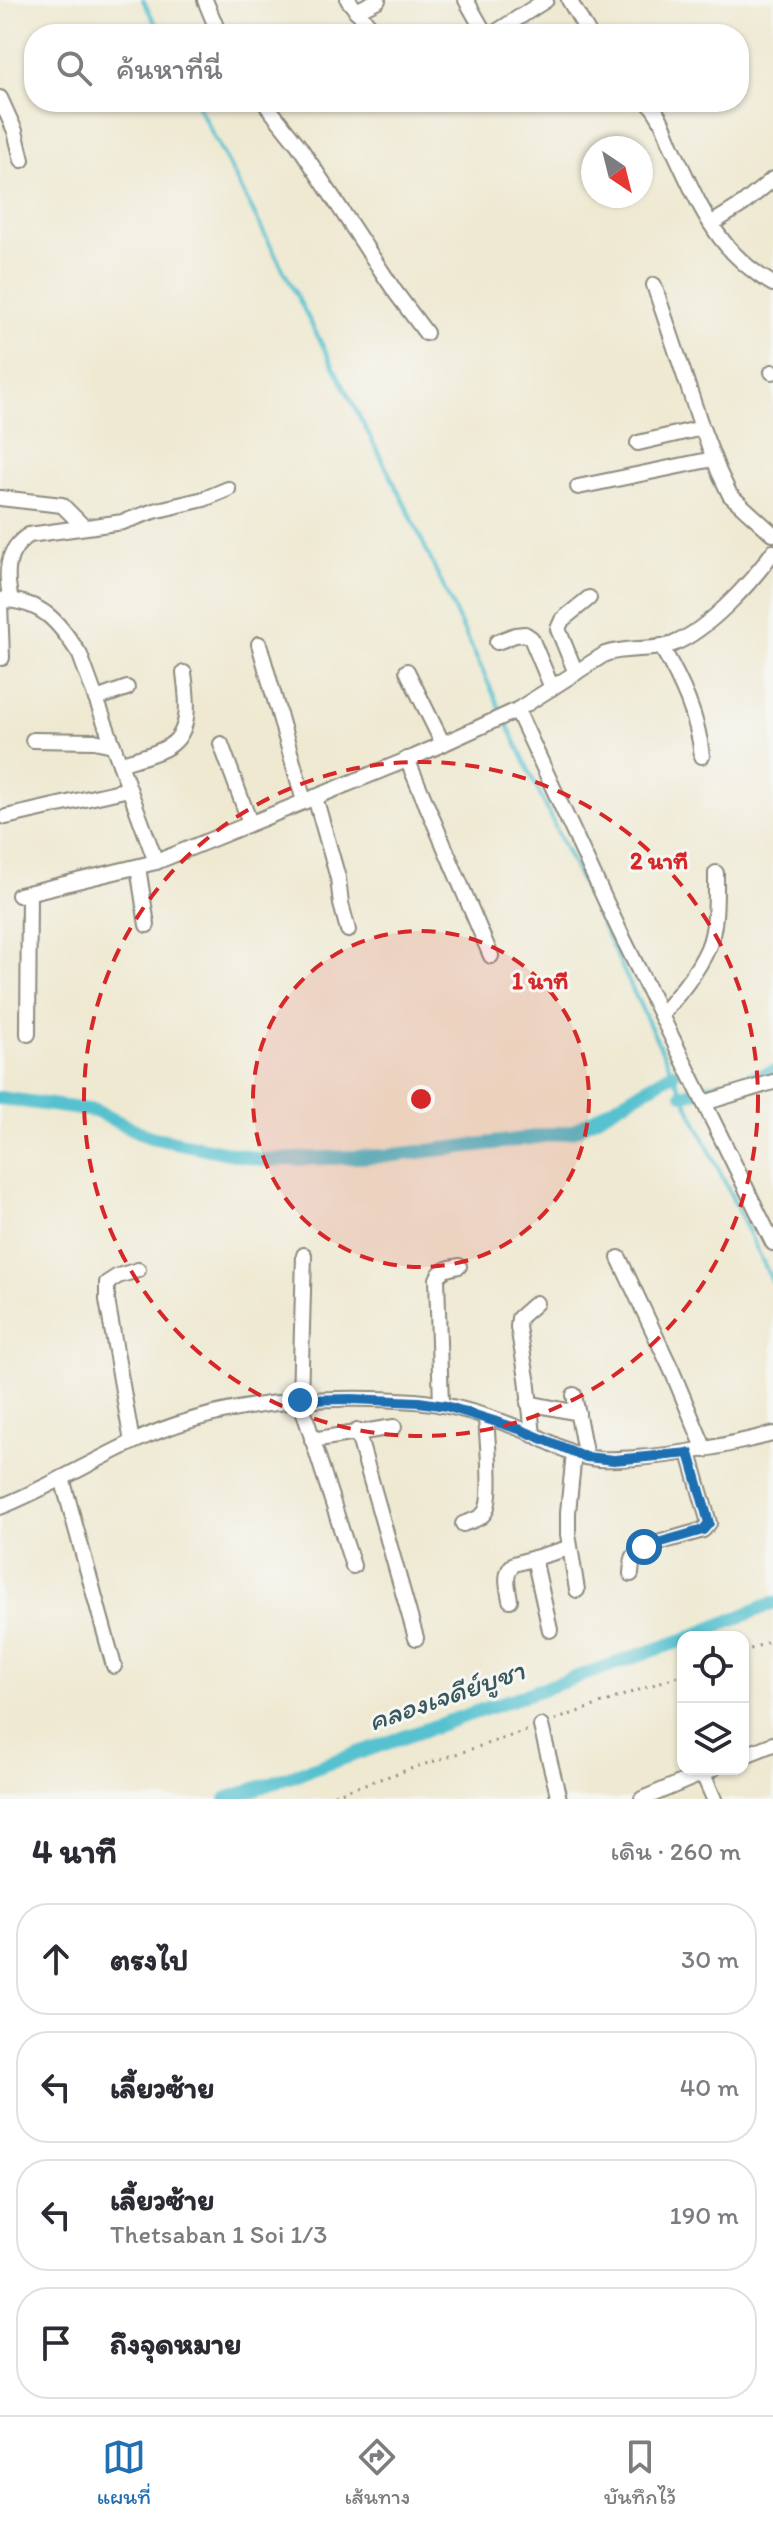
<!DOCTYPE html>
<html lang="th">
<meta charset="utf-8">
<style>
body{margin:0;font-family:Itim,"Playpen Sans Thai",sans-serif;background:#f2f2f3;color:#2b2b33}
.controls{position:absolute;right:24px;bottom:24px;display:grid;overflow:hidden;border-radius:16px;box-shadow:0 2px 6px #0004}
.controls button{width:72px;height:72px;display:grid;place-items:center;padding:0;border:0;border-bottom:2px solid #e1e1e2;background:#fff;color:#2b2b33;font:40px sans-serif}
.compass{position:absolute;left:581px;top:136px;width:72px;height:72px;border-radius:50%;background:#fff;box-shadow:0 2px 6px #0004;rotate:145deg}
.stop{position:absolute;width:24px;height:24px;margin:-18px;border:6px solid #1f6fb2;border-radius:50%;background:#fff}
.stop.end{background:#1f6fb2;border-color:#fff;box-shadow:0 2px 8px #0008}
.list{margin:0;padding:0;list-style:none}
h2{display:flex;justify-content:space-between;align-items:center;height:104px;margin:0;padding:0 32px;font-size:34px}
h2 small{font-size:26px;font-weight:400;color:#7c7c81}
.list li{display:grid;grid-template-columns:52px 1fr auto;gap:24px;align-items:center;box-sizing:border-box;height:112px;margin:0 16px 16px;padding:0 16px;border:2px solid #e1e1e2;border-radius:32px}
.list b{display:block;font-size:30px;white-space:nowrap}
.list p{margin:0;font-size:26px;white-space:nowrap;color:#7c7c81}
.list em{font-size:26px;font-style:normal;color:#7c7c81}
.icon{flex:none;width:44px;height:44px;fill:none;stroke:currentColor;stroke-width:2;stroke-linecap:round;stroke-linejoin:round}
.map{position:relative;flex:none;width:773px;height:1799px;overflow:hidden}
.search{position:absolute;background:#fff;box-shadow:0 2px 6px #0004;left:24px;right:24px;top:24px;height:88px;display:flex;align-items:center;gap:20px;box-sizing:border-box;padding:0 28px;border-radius:32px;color:#7c7c81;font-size:30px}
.sheet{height:616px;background:#fff}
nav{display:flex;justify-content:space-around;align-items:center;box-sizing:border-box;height:112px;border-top:2px solid #e1e1e2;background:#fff;font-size:22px;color:#7c7c81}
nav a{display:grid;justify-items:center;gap:4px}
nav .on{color:#1f6fb2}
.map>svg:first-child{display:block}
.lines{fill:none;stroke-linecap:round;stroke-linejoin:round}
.stream{stroke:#56c1cf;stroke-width:4}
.canal{stroke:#56c1cf;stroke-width:14}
.minor-casing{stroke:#8d8a7e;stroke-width:18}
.path{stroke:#8d8a7e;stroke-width:3;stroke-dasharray:2 6;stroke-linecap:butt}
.minor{stroke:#fff;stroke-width:14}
.route{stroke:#1f6fb2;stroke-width:10}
.ring{fill:none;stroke:#d62828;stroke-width:4;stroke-dasharray:14 10}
.labels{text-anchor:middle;stroke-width:6;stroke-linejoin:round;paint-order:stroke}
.water-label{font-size:28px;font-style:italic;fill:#38585c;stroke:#f6f6f2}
.centre{fill:#d62828;stroke:#f6f6f2;stroke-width:4}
.ring-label{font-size:24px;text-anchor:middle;font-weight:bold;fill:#d62828;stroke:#f6f6f2;stroke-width:6;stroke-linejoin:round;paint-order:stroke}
</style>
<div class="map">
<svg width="773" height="1799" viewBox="0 0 773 1799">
<rect width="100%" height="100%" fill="#f6f6f2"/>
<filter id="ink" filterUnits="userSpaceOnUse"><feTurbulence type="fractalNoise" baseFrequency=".0125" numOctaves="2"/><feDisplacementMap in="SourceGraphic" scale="16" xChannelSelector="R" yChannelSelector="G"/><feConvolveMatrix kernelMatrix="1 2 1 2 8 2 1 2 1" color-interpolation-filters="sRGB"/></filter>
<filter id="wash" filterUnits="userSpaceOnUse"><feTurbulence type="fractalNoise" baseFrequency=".006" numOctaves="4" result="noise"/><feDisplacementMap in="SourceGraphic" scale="32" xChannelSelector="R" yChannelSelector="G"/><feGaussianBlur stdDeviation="1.8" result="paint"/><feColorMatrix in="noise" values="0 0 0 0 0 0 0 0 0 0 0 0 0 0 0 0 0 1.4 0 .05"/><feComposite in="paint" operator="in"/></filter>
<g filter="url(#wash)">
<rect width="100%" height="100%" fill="#efe9d2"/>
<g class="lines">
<g class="stream">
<path d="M143,0L161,34"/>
<path d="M196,102L404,502L564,846L773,1283"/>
</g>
<g class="canal">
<path d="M683,1094L728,1085L773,1072"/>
<path d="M0,1098L95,1111L150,1137L263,1160L386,1156L510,1141L573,1131L673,1073"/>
<path d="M691,1637L773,1603"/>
<path d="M226,1799L683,1640"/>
</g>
</g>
</g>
<g filter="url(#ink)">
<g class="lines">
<g class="minor-casing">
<g id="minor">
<path d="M205,0L219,34"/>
<path d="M348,0L376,34"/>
<path d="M466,0L483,30"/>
<path d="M569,0L589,34"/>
<path d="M356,11L378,0"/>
<path d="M493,34L546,0"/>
<path d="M0,98L15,131L22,160"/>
<path d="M264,102L299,146L396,293L426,333"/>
<path d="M648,102C662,116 666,134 674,151C700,206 717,252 773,284"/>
<path d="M711,224L743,204L773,179"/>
<path d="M654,285L702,428L719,472L730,495L773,534"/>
<path d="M772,372H773"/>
<path d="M638,443L702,428"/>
<path d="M578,487L713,459"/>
<path d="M0,498L62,505L84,527"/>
<path d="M0,600C42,600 59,622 80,655L156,862"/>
<path d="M11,600C5,575 5,550 29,535L123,522L154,511L204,499L228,489"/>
<path d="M0,603L2,658"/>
<path d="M497,642L515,635L525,634L531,638L552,688"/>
<path d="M259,644L304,801"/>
<path d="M661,646C681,681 698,716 702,756"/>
<path d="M407,671L443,744"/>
<path d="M576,673L558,629L562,620L589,598"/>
<path d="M96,699L127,688"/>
<path d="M517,710L620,932L773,1243"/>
<path d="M33,740L94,741L113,745"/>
<path d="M221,744L250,823"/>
<path d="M407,759L491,956"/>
<path d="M120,764C135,758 156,755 169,746C193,731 187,696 184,673"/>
<path d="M315,797L338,878L341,904L348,930"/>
<path d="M6,817L129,789"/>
<path d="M138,867L147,925"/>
<path d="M19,895L156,862L414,757L517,710L605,654C627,646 652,652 673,644C708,630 751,583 773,552"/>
<path d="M661,1015C678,995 697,973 708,948C717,926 716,897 716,873"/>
<path d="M28,1034L29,893"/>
<path d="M704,1103L773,1082"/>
<path d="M304,1255L300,1400L353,1566"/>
<path d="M619,1258L672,1371L705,1450"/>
<path d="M574,1395L586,1457"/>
<path d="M528,1403L578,1413"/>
<path d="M441,1405L437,1279C441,1269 449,1268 459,1266"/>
<path d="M357,1431L416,1638"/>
<path d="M533,1435L527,1378L518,1327L519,1318L536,1303"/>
<path d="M312,1440L394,1427"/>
<path d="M132,1442L107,1300V1283L118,1276L138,1270"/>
<path d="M574,1453L568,1512V1534L577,1590"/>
<path d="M62,1478L114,1666"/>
<path d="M0,1507C45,1489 87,1464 131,1443C219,1401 319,1394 415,1401C451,1404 488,1416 521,1429C541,1437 561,1450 582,1456C599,1461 618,1459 636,1458C683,1455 727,1445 773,1434"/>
<path d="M463,1524C470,1521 481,1519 485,1512C494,1498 487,1437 486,1418"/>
<path d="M534,1558L550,1630"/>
<path d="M631,1574C632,1561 632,1553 644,1547L703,1530L709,1523L689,1453"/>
<path d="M510,1600C508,1587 503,1573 514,1564L569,1548"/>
<path d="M541,1726L559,1799"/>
<path d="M743,1756L773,1744"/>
<path d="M703,1774L714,1799"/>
<path d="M642,1799L713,1769"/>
</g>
</g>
<g class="path">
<path d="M743,1652L773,1640"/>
<path d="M555,1720L683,1674"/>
<path d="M319,1799L529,1730"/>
</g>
<use href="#minor" class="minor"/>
</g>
</g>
<g class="lines" filter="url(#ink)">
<path class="route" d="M300,1400L352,1399L419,1402L446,1406L519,1429L586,1457L614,1460L689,1453L709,1523L703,1530L644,1547"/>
</g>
<circle cx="421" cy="1099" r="168" fill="#d62828" fill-opacity=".12"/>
<g class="ring">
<circle cx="421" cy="1099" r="168"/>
<circle cx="421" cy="1099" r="337"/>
</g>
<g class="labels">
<g class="water-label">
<text transform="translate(446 1695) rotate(-19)" y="10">คลองเจดีย์บูชา</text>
</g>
</g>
<circle cx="421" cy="1099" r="12" class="centre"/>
<g class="ring-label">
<text x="659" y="869">2 นาที</text>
<text x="540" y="989">1 นาที</text>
</g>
</svg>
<div class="controls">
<button><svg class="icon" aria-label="locate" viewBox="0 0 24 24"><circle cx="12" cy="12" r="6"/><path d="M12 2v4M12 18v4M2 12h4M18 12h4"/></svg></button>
<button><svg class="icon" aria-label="layers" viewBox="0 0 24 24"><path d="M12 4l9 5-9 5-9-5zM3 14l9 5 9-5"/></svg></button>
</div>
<svg class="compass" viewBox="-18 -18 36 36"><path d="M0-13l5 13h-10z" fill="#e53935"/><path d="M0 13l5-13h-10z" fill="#7c7c81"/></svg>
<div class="stop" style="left:644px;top:1547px"></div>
<div class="stop end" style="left:300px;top:1400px"></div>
<div class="search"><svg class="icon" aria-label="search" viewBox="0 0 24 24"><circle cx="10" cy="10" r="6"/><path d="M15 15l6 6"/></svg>ค้นหาที่นี่</div>
</div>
<section class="sheet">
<h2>4 นาที<small>เดิน · 260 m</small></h2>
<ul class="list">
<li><svg class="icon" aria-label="ahead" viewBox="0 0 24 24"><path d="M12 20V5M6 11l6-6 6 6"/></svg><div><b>ตรงไป</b></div><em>30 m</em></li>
<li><svg class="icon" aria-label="left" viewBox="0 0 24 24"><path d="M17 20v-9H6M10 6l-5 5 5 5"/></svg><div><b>เลี้ยวซ้าย</b></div><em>40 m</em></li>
<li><svg class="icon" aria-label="left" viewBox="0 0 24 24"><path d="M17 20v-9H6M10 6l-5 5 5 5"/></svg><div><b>เลี้ยวซ้าย</b><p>Thetsaban 1 Soi 1/3</p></div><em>190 m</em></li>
<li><svg class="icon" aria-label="arrive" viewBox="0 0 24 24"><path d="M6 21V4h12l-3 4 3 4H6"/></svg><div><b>ถึงจุดหมาย</b></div></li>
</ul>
</section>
<nav>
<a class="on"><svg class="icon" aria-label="map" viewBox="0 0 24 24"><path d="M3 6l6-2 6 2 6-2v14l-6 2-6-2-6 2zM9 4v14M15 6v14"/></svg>แผนที่</a>
<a><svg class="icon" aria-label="directions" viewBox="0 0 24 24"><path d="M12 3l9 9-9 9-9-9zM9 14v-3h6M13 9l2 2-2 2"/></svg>เส้นทาง</a>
<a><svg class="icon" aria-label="saved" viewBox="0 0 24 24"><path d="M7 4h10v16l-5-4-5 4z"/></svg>บันทึกไว้</a>
</nav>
